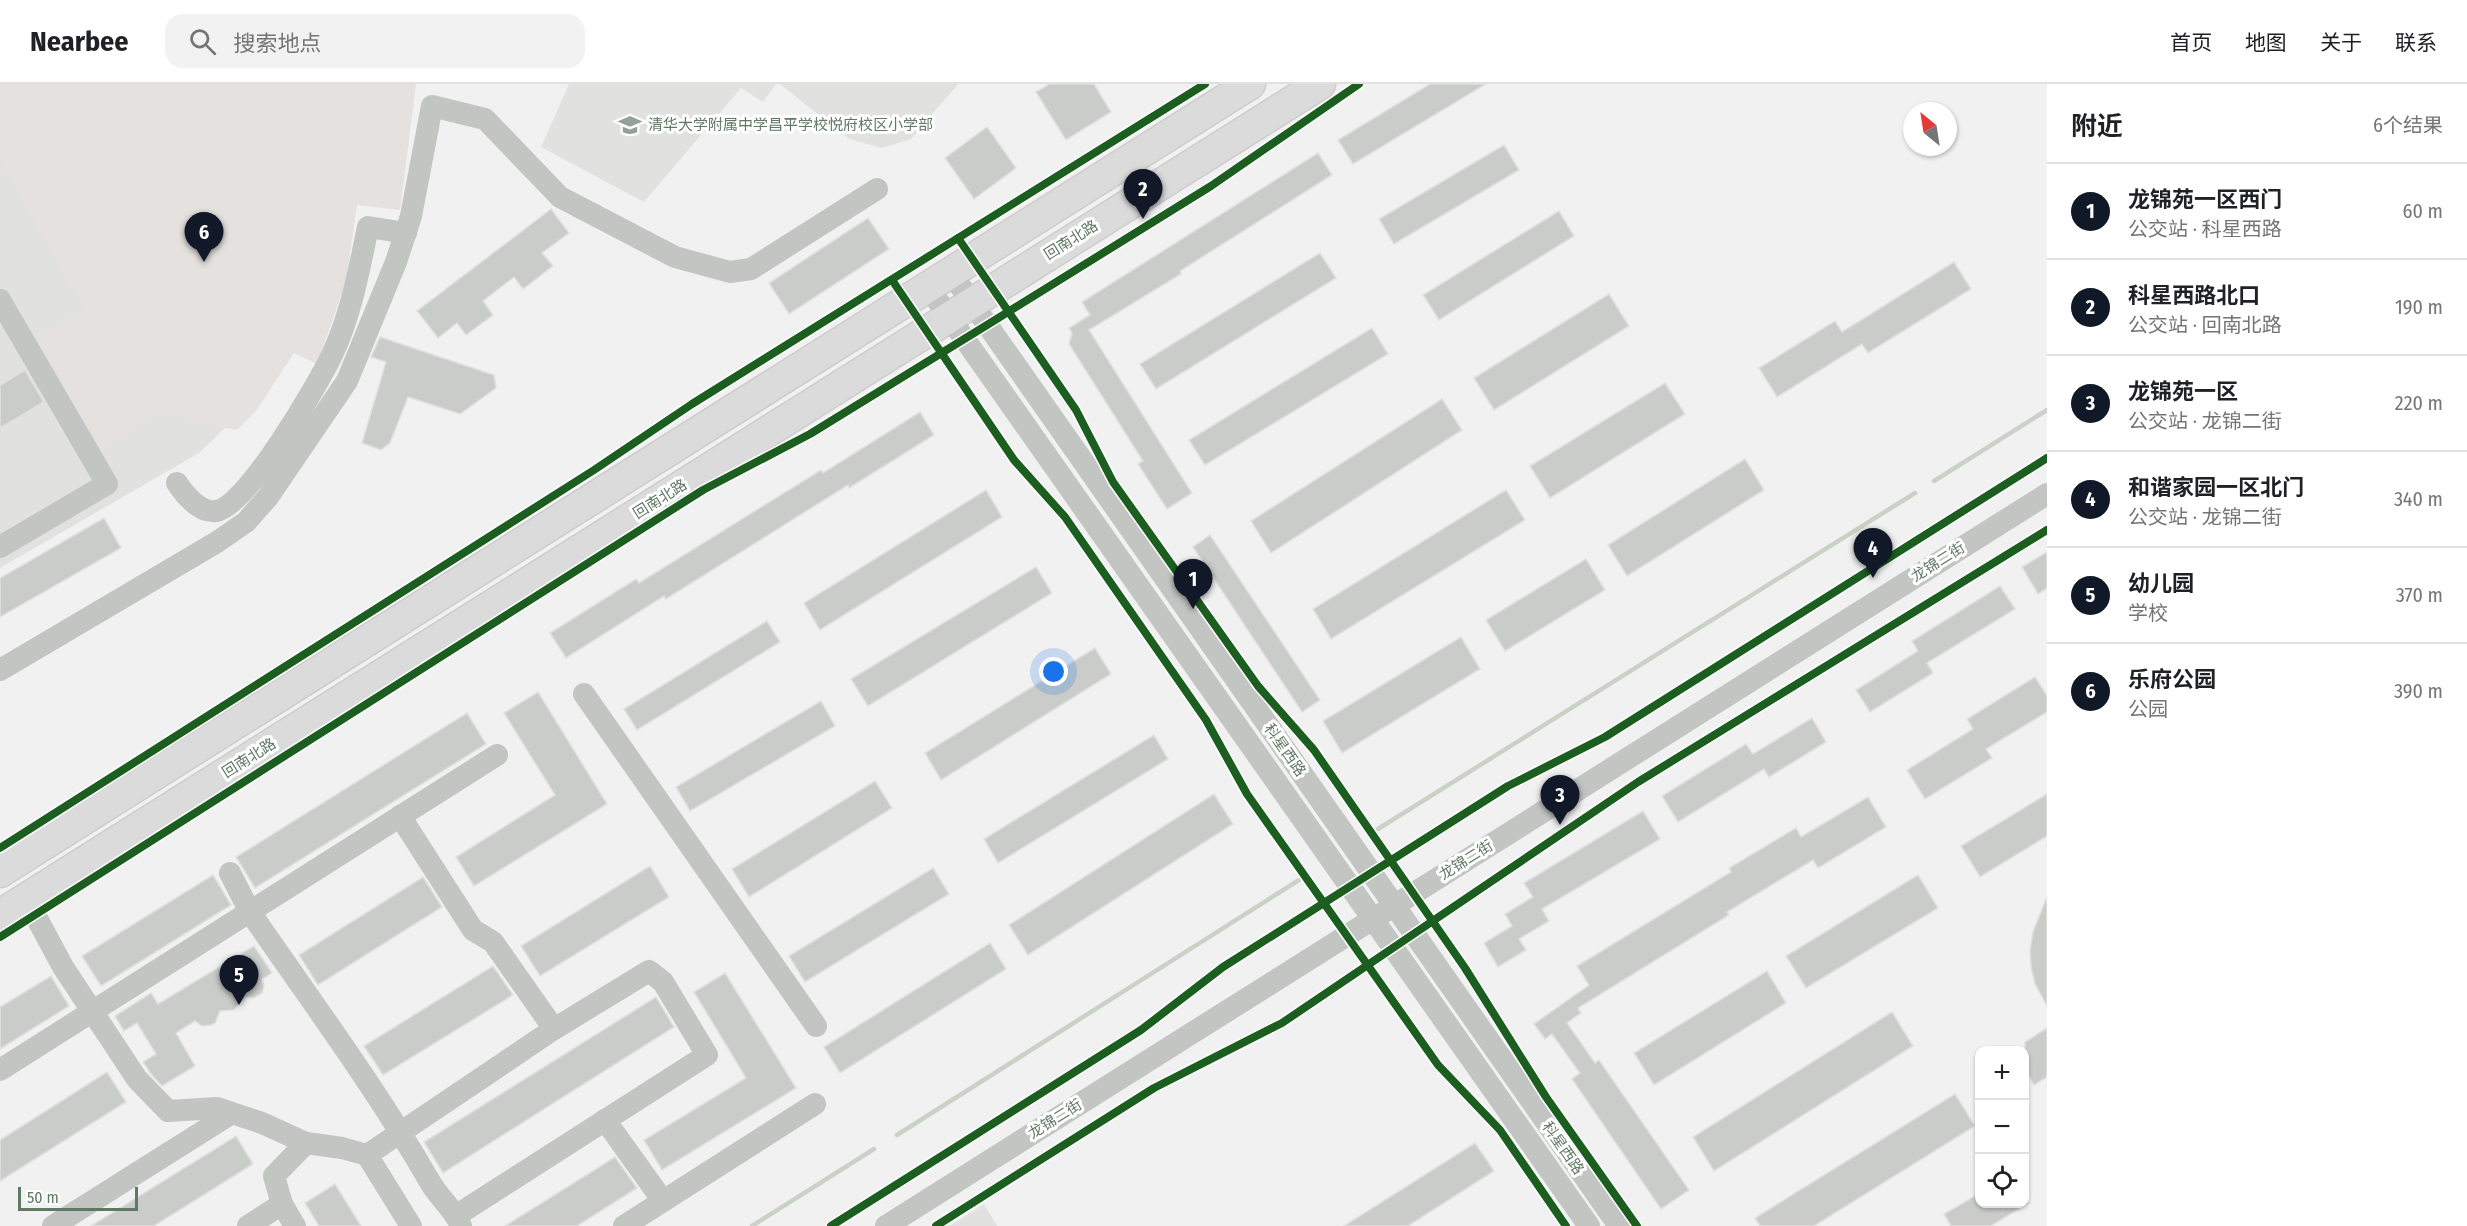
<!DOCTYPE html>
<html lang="zh">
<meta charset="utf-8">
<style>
body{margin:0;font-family:"Fira Sans Condensed","Noto Sans SC",sans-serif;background:#f2f2f2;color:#202124}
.controls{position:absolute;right:18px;bottom:18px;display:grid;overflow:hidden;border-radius:12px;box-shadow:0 2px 4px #0004}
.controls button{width:54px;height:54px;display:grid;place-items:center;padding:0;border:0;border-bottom:2px solid #e0e0e0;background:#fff;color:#202124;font:30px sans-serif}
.compass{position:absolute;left:1903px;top:18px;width:54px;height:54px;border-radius:50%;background:#fff;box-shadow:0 2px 4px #0004;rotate:330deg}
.scale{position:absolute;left:18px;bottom:15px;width:120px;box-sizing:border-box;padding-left:6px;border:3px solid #617863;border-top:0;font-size:16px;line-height:21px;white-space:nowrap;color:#617863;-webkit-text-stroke:4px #fff;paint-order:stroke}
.you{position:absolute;left:1054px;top:588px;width:21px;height:21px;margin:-15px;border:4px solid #fff;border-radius:50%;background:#1a73e8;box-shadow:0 0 0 9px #1a73e833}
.badge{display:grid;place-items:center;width:39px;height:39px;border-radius:50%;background:#111827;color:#fff;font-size:20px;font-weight:700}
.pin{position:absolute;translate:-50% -50px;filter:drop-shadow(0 2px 3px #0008)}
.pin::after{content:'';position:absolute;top:32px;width:21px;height:18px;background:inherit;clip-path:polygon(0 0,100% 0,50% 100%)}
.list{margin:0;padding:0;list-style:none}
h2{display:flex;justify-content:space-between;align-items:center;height:78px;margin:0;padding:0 24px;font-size:26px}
h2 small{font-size:20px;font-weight:400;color:#757577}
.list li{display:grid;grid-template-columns:39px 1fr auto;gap:18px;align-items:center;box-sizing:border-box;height:96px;padding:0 24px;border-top:2px solid #e0e0e0}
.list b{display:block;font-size:22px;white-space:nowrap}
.list p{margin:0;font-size:20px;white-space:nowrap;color:#757577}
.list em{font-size:20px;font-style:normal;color:#757577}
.icon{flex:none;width:33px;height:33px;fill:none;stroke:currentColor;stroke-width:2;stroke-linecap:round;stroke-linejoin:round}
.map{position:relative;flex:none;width:2047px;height:1142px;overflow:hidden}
header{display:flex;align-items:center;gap:36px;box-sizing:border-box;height:84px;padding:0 30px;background:#fff;border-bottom:2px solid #e0e0e0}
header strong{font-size:28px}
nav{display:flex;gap:33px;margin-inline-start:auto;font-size:21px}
.search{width:420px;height:54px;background:#f2f2f2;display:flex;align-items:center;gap:15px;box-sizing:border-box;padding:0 21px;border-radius:18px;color:#757577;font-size:22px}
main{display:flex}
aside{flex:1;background:#fff}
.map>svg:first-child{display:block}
.built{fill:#e1e1e0}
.green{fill:#e5e1df}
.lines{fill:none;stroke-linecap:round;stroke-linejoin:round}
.stream{stroke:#cad2c8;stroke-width:4.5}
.building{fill:#caccca;stroke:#e1e0e0;stroke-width:1.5}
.major-casing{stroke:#cdcecc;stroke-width:33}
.minor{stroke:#c2c5c2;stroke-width:22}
.major{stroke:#dadbda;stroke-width:30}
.cycleway-casing{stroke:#fff;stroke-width:11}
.cycleway{stroke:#1b5e20;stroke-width:8}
.labels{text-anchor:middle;stroke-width:6;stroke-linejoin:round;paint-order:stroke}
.poi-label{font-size:15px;fill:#617863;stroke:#fff;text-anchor:start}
.street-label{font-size:15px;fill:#617863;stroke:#fff}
</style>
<header>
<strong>Nearbee</strong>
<div class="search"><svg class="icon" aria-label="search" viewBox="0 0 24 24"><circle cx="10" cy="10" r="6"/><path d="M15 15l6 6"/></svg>搜索地点</div>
<nav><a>首页</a><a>地图</a><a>关于</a><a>联系</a></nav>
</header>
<main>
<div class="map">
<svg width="2047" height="1142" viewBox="0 0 2047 1142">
<rect width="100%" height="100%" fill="#f2f1f1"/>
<g class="built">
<path d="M0,0L251,319L199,369L0,484Z"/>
<path d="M569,0H776L763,18L741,4L644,118L541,63Z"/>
<path d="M780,0H958L911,55L882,64L849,55Z"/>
<path d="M984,1120L997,1142H950Z"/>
</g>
<path class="green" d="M0,0H416L400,126L357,121L346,198L317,280L294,269L256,327L237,346L200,339L166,326L101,364L36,252L84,225L0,77Z"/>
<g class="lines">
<g class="stream">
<path d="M1934,397L2047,326"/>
<path d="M1378,745L1915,409"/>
<path d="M897,1051L1299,796"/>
<path d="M752,1142L874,1065"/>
</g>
</g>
<g class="building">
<path d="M1049,0H1094L1111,28L1066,56L1036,8Z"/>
<path d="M1430,0H1486L1353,80L1338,56Z"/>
<path d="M987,43L1016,84L974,115L945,74Z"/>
<path d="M1504,61L1519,86L1394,160L1379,135Z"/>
<path d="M1318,69L1332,91L1180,187L1181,190L1089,246L1192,409L1167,425L1138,380L1143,377L1069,260L1072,249L1069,244L1090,231L1082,218Z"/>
<path d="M551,125L569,149L542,169L553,182L523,205L514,193L483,217L493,231L466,251L457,239L438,254L417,227Z"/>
<path d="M1559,127L1574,152L1439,236L1423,211Z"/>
<path d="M868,134L889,165L789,230L769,199Z"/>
<path d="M1320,169L1336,194L1156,305L1140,280Z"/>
<path d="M1954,178L1971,205L1868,269L1862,260L1777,313L1759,284L1835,237L1842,248Z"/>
<path d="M1609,210L1629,242L1494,326L1474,294Z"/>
<path d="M1372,244L1388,270L1205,381L1189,356Z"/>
<path d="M380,253L494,291L496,304L460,330L408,313L390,359L381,366L362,359L386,278L371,273Z"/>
<path d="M25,286L44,318L0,344V301Z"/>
<path d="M1665,299L1685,330L1550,414L1530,382Z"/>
<path d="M1442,315L1462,346L1271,469L1251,437Z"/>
<path d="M920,328L934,351L849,404L848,401L666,515L664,512L566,574L550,549L636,495L639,499L821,386L823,389Z"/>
<path d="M1745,375L1764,406L1627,492L1608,461Z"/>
<path d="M986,406L1002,433L820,546L804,519Z"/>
<path d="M1506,406L1525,436L1331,555L1313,525Z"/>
<path d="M104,434L121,464L0,533V494Z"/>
<path d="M1210,451L1320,616L1302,628L1193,463Z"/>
<path d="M2047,468V504L2038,510L2022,483Z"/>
<path d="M1586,475L1605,506L1505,567L1486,536Z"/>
<path d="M1036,483L1052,509L868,622L851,595Z"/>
<path d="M2000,502L2015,525L1927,579L1933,589L1870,628L1856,606L1918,567L1912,557Z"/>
<path d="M767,537L780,558L637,646L624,625Z"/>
<path d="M1461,553L1480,585L1342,669L1323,637Z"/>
<path d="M1095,564L1111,590L941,696L925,669Z"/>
<path d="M2035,593L2047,612V628L1986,665L1992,674L1925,715L1907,686L1973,645L1967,635Z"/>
<path d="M538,608L607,720L474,802L456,773L555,711L504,629Z"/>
<path d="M821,617L835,642L690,727L676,703Z"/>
<path d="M467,629L486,660L255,804L236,773Z"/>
<path d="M1812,634L1826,658L1769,693L1764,685L1678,738L1662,712L1746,660L1753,670Z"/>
<path d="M1154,651L1168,675L998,779L984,755Z"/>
<path d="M875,697L892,724L749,813L732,785Z"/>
<path d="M1214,710L1233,740L1028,871L1009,841Z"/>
<path d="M2047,710V752L1980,793L1961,762Z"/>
<path d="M1868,713L1886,743L1818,784L1813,776L1727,828L1729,831L1578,924L1581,929L1567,939L1595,979L1599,976L1689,1106L1661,1125L1572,995L1580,989L1552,950L1545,955L1534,940L1589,901L1577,882L1731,788L1729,784L1796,744L1801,753Z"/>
<path d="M1643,727L1660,755L1542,825L1549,837L1519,855L1526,866L1498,883L1484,859L1512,842L1505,830L1533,813L1524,799Z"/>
<path d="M650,782L669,813L540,892L521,862Z"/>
<path d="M933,784L949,810L805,898L789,872Z"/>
<path d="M213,791L231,821L101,902L82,872Z"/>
<path d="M1918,791L1938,824L1806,904L1786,872Z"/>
<path d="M423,793L442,823L318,901L299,871Z"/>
<path d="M2046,815H2047V922L2035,900L2031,883L2030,866L2033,848Z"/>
<path d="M990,859L1006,885L840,989L824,963Z"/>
<path d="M254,862L272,889L262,895L264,902L262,909L253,914L245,913L234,926L220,927L215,939L211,941L202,942L195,937L176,949L195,982L162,1002L151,990L143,978L156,970L137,939L124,947L115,932L151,909L158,920Z"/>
<path d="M493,882L513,911L383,991L364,962Z"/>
<path d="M1767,887L1786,919L1654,1001L1634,969Z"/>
<path d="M725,889L796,1004L662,1086L644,1056L746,994L694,908Z"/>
<path d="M51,892L69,922L0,965V923Z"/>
<path d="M656,913L674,943L443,1089L424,1058Z"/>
<path d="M1892,928L1913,962L1714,1087L1693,1053Z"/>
<path d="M2047,944V993L2034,1001L2025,985V958Z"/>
<path d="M107,988L126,1018L0,1097V1056Z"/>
<path d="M1955,1010L1975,1042L1814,1142H1760L1755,1134Z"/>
<path d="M236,1052L253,1080L154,1142H91Z"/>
<path d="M1475,1059L1494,1087L1408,1142H1344Z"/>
<path d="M615,1073L637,1104L577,1142H505Z"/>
<path d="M335,1100L361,1142H319L305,1119Z"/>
<path d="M1980,1109V1119H2029L1991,1142H1951L1944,1130Z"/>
</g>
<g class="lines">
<g class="major-casing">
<g id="major">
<path d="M0,788L1250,0"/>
<path d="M0,831L1320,0"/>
</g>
</g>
<g class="minor">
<path d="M951,189L1619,1142"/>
<path d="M928,203L1589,1142"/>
<path d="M0,216L107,400L0,463"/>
<path d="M177,399C185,411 200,429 216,427C247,423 318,300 332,271C351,231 359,186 368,143L406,149"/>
<path d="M0,586L217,458L246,438L268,413L347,297L396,178L411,132L432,22L485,35L560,113L675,173L730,188L751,185L877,105"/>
<path d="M584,610L816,942"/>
<path d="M400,732L473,846L493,858L554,945"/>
<path d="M230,789L250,828C311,917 376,1004 430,1098C439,1114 454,1125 461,1142"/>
<path d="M26,814L63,883L137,995L168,1027L217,1024L262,1039L306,1059L342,1064L367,1071L411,1142"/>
<path d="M0,986L497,671"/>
<path d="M605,1036L663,1117"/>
<path d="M367,1071L554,945L649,887L663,898L707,971L457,1131"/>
<path d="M282,1120L295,1142"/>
<path d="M53,1142L232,1029"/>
<path d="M248,1142L282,1120L274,1092L306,1059"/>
<path d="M624,1142L815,1020"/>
<path d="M886,1142L2047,410"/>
</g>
<use href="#major" class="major"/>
<g class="cycleway-casing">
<g id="cycleway">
<path d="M958,154L1076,326L1113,398L1258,602L1314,666L1465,884L1546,1013L1637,1142"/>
<path d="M892,196L1014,376L1065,433L1206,636L1247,710L1438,981L1500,1046L1566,1142"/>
<path d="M0,764L594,386L692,320L1205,0"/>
<path d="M0,853L703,406L810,350L987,241L1211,102L1359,0"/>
<path d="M831,1142L1141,946L1223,883L1508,702L1605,653L2047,374"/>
<path d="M936,1142L1154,1004L1282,939L1638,698L2047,446"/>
</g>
</g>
<use href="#cycleway" class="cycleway"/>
</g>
<defs>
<g id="school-bare" transform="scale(1.8)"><path d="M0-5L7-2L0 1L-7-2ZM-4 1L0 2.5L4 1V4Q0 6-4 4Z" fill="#94a295" stroke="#fff" stroke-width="2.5" paint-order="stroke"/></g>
</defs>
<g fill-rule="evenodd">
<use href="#school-bare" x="630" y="41"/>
</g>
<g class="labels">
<g class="poi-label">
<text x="648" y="46">清华大学附属中学昌平学校悦府校区小学部</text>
</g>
<g class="street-label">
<text transform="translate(1071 156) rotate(-32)" y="5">回南北路</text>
<text transform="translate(660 415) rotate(-32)" y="5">回南北路</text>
<text transform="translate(1938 478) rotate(-32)" y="5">龙锦二街</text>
<text transform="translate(1285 666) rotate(55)" y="5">科星西路</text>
<text transform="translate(249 674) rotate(-32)" y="5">回南北路</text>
<text transform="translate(1466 776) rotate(-32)" y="5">龙锦二街</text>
<text transform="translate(1055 1035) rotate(-32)" y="5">龙锦二街</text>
<text transform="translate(1563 1064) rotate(55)" y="5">科星西路</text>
</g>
</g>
</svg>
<div class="controls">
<button>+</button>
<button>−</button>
<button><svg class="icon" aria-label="locate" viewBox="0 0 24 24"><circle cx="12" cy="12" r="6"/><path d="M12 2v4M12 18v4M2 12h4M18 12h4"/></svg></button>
</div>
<svg class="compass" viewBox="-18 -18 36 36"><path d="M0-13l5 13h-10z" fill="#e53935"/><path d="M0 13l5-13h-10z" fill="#757577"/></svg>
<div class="scale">50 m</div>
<div class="you"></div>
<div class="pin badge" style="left:1193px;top:525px">1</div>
<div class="pin badge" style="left:1143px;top:135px">2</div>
<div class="pin badge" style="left:1560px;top:741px">3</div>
<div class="pin badge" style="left:1873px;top:494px">4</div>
<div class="pin badge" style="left:239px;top:921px">5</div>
<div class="pin badge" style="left:204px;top:178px">6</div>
</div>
<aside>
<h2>附近<small>6个结果</small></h2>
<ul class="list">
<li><span class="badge">1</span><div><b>龙锦苑一区西门</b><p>公交站 · 科星西路</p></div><em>60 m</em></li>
<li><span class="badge">2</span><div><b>科星西路北口</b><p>公交站 · 回南北路</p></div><em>190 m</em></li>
<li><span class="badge">3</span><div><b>龙锦苑一区</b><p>公交站 · 龙锦二街</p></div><em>220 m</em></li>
<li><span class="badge">4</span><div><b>和谐家园一区北门</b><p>公交站 · 龙锦二街</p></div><em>340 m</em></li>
<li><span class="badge">5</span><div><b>幼儿园</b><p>学校</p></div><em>370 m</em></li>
<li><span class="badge">6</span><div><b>乐府公园</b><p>公园</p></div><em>390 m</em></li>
</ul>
</aside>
</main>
